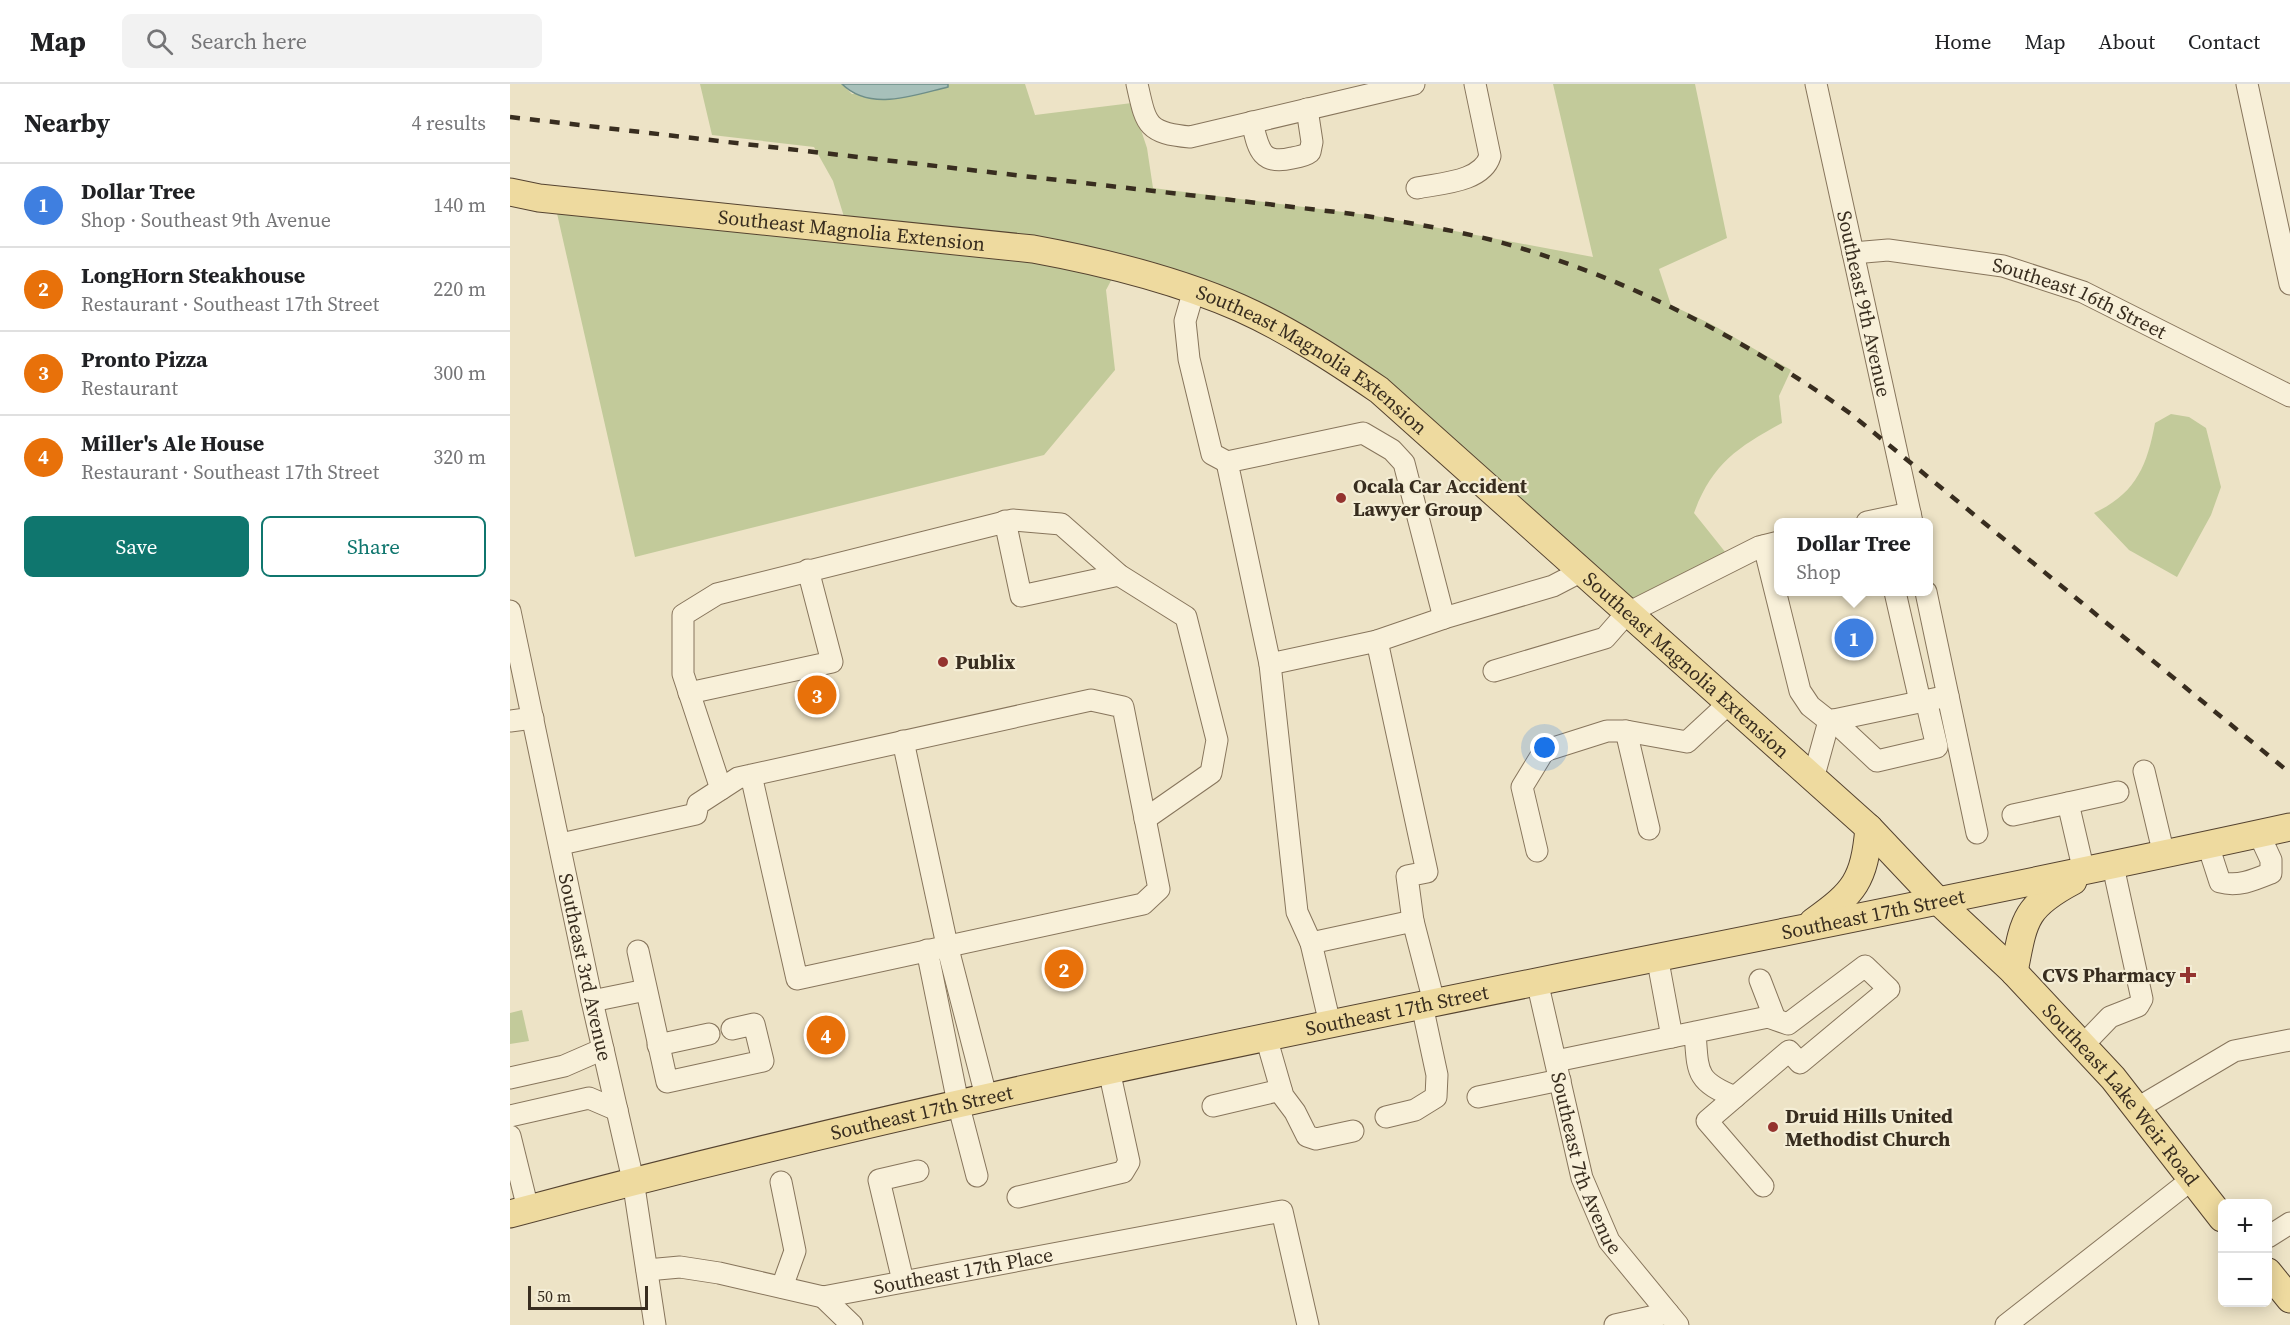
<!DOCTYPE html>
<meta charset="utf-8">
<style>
body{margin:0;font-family:"Source Serif 4",serif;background:#f2f2f2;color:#202124}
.controls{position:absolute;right:18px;bottom:18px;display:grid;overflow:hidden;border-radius:9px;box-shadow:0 3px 15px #0003}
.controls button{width:54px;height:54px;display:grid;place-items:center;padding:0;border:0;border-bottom:2px solid #e0e0e0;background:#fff;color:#202124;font:30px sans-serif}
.scale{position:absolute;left:18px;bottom:15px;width:120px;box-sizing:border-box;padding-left:6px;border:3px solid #382d1f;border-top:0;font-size:16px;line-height:21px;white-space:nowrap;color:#382d1f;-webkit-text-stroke:4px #f4edd5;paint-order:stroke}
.you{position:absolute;left:1035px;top:664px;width:21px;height:21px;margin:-15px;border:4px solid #fff;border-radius:50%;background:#1a73e8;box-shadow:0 0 0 9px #1a73e833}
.badge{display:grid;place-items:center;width:39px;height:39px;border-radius:50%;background:#0f766e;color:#fff;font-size:20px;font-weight:700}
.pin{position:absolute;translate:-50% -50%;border:3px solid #fff;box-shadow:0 2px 6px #0006}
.popup{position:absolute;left:1264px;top:434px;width:159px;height:78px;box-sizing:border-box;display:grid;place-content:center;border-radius:9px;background:#fff;filter:drop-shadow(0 2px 4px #0005);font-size:20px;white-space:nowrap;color:#757577}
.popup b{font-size:22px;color:#202124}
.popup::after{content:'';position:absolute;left:50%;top:100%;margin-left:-12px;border:12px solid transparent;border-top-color:#fff}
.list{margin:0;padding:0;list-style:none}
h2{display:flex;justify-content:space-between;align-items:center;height:78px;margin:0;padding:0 24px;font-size:26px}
h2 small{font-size:20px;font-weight:400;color:#757577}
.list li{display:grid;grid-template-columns:39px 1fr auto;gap:18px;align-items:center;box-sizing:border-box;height:84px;padding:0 24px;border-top:2px solid #e0e0e0}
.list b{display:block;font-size:22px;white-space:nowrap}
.list p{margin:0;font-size:20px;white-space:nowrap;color:#757577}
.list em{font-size:20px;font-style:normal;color:#757577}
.actions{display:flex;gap:12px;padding:18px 24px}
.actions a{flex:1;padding:14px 0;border:2px solid #0f766e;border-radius:9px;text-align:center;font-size:21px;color:#0f766e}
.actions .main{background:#0f766e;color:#fff}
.icon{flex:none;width:33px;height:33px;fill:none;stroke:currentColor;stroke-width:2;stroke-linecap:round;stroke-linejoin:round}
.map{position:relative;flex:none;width:1780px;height:1241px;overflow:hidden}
header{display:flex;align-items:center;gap:36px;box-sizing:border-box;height:84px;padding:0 30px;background:#fff;border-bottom:2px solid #e0e0e0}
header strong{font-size:28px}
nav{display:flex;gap:33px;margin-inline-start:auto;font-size:21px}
.search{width:420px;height:54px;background:#f2f2f2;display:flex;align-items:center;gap:15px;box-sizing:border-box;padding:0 21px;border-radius:9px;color:#757577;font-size:22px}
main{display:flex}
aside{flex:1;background:#fff}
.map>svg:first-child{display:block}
.green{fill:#c2ca9a}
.water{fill:#a7c0ba;stroke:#6e8e88;stroke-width:1.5}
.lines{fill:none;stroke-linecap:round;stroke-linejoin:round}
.minor-casing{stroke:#87755c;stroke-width:23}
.major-casing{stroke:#554330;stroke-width:29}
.minor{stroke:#f8f0d9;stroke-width:21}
.major{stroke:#eeda9f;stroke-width:27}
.rail{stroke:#382d1f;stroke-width:4.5;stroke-dasharray:10 10;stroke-linecap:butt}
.poi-dot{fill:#94332f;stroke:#f4edd5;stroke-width:2}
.labels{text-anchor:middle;stroke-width:4.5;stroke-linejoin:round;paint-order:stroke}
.street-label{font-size:20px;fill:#382d1f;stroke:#f4edd5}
.poi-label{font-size:20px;font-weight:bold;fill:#382d1f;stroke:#f4edd5;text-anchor:start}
</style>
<header>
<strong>Map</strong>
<div class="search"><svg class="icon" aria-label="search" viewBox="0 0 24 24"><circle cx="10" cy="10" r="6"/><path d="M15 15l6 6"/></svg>Search here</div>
<nav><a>Home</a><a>Map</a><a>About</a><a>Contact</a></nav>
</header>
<main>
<aside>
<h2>Nearby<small>4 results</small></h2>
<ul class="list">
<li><span class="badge" style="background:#3f7fe0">1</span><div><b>Dollar Tree</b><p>Shop · Southeast 9th Avenue</p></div><em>140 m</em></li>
<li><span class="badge" style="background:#e8710a">2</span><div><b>LongHorn Steakhouse</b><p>Restaurant · Southeast 17th Street</p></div><em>220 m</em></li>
<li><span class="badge" style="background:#e8710a">3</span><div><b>Pronto Pizza</b><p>Restaurant</p></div><em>300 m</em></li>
<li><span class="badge" style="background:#e8710a">4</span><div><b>Miller's Ale House</b><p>Restaurant · Southeast 17th Street</p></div><em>320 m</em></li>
</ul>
<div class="actions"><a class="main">Save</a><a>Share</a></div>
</aside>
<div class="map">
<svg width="1780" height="1241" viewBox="0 0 1780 1241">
<rect width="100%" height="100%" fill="#ede3c6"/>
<g class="green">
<path d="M190,0H332L342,10L437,3L438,0H515L525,31L622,19L637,64L643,104L865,132L1083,173L1043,0H1185L1217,154L1149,185L1161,221L1201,240L1281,286L1269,312L1272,339C1228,363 1202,380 1184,429L1216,469L1122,517L734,216L335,136L323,97L304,63L202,51Z"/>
<path d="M46,125L522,174L604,191L596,206L605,286L534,371L125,473Z"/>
<path d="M1661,330L1679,333L1696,344L1711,403L1701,431L1667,493L1619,466L1584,429C1625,410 1637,383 1645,339Z"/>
<path d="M12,926L19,957L0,960V929Z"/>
</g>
<path class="water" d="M332,0H438V3C404,11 360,28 332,0Z"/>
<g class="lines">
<g class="minor-casing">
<g id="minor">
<path d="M627,0C636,40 636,49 680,53L904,0"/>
<path id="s1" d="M1306,0L1402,438"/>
<path d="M1737,0L1780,200"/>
<path d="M742,38C748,63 750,82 782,74C788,73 795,72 800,68L802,58L797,25"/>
<path d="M907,104C931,99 972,98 980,72L965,0"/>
<path id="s2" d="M1343,169L1378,166L1493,182L1573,208L1780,312"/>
<path d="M684,206L675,237L679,275L702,370L717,378"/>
<path d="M495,437L511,512L609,491"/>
<path d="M1357,438L1400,429"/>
<path d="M1254,462L1290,607L1300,622L1319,637L1438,612"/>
<path d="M1385,508L1410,617"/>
<path d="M1416,508L1467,749"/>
<path id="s3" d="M0,527L82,917L123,1096L145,1241"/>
<path d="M867,557L934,534"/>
<path d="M760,580L787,828L801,859"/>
<path d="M984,587L1095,554L1116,530L1249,463L1269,458"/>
<path d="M179,609L322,578L298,486"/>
<path d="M1323,636L1367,677L1427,663L1416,616"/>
<path d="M0,637L23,634"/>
<path d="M1116,647L1139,745"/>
<path d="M393,657L437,861L476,1012"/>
<path d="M1634,687L1654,771"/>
<path d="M1303,695L1319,637"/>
<path d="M211,705L173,590V531L207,510L503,436L551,440L609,491L676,533L707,656L701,689L635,735"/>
<path d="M1558,719L1608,708"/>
<path d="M1503,731L1558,719L1574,788"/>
<path d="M51,760L186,730L188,720L228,694L581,616L613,623L649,805L633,820L287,895L241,691"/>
<path d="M1698,761L1710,798C1728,803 1744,796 1761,789V776L1749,750"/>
<path d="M1027,767L1012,703L1034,667L1097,647H1116L1177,658L1218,620"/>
<path d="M903,837L897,792L917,788L867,557L760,580L717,378L853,349L882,366L894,379L934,534L1043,502L1070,488"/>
<path d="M417,866L448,1019L467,1092"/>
<path d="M128,867L157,998L253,977L244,940L222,945"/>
<path d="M1147,872L1162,953"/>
<path d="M1250,896L1265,935"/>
<path id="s4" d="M1027,897L1072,1094L1099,1157L1168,1241"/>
<path d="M82,917L136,906"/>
<path d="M820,940L801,859L903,837L924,918"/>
<path d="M756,953L773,1012L785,1028L797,1052L806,1055L843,1047"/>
<path d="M148,961L199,950"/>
<path d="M1573,961L1600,933L1628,922L1632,915L1603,782"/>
<path d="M1046,977L1258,933L1278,940L1355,882L1379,905L1290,979L1279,967L1225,1013C1185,997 1188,988 1185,948"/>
<path d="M0,994L54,982L93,965"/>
<path d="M968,1013L1050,996"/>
<path d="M1225,1013L1197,1037L1253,1102"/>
<path d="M703,1022L771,1006"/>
<path d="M1626,1025L1724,967L1780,956"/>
<path d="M0,1032L79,1014L107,1026"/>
<path d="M876,1033L905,1026L926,1013L927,991L912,921"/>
<path d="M0,1052L18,1125"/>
<path d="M271,1098L285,1167L272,1203"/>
<path d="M508,1113L613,1088L619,1078L599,986"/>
<path d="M1758,1153L1780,1139"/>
<path id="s5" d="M137,1186L170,1183L209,1189L313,1213L772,1127L798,1241"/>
<path d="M393,1197L369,1096L408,1087"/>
<path d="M313,1213L342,1241"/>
<path d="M1105,1241L1158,1229"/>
<path d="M1496,1241L1681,1096"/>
</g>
</g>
<g class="major-casing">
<g id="major">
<path id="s6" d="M0,108L29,114L523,165C594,178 664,195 730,224C779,246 825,276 869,306L1359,744L1427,816L1504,888L1603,994L1712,1134"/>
<path d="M1303,838C1345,808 1354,797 1359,744"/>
<path d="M1504,888C1514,836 1514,823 1563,797"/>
<path id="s7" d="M0,1130C587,972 1187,873 1780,743"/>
<path d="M1758,1188L1780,1215"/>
</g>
</g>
<use href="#minor" class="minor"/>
<use href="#major" class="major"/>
<path class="rail" d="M0,33L835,129C884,136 934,144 982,156C1113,191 1231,253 1341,330L1780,689"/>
</g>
<g class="poi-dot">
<circle cx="831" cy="414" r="6"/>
<circle cx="433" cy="578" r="6"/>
<path d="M1675 882h6v6h6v6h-6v6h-6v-6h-6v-6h6z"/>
<circle cx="1263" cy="1043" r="6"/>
</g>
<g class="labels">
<g class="street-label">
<text dy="7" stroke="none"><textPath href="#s6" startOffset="344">Southeast Magnolia Extension</textPath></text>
<text dy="7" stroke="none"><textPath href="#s2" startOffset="234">Southeast 16th Street</textPath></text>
<text dy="7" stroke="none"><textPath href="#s1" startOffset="225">Southeast 9th Avenue</textPath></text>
<text dy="7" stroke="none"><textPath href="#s6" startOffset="830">Southeast Magnolia Extension</textPath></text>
<text dy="7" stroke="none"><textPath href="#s6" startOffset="1316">Southeast Magnolia Extension</textPath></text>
<text dy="7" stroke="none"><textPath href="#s7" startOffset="1396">Southeast 17th Street</textPath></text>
<text dy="7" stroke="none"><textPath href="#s3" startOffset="364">Southeast 3rd Avenue</textPath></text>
<text dy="7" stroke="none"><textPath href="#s7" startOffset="910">Southeast 17th Street</textPath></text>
<text dy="7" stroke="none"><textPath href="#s6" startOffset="1928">Southeast Lake Weir Road</textPath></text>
<text dy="7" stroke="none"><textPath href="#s7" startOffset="424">Southeast 17th Street</textPath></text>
<text dy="7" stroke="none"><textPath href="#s4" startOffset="189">Southeast 7th Avenue</textPath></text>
<text dy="7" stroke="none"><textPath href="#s5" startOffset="322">Southeast 17th Place</textPath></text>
</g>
<g class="poi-label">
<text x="843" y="409">Ocala Car Accident<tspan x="843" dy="23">Lawyer Group</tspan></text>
<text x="445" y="585">Publix</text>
<text x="1666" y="898" text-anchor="end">CVS Pharmacy</text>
<text x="1275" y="1039">Druid Hills United<tspan x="1275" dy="23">Methodist Church</tspan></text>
</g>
</g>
</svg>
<div class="controls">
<button>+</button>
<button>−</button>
</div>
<div class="scale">50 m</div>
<div class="you"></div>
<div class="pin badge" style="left:1344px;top:554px;background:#3f7fe0">1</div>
<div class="popup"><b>Dollar Tree</b>Shop</div>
<div class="pin badge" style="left:554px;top:885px;background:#e8710a">2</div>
<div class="pin badge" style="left:307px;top:611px;background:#e8710a">3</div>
<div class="pin badge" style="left:316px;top:951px;background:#e8710a">4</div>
</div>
</main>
